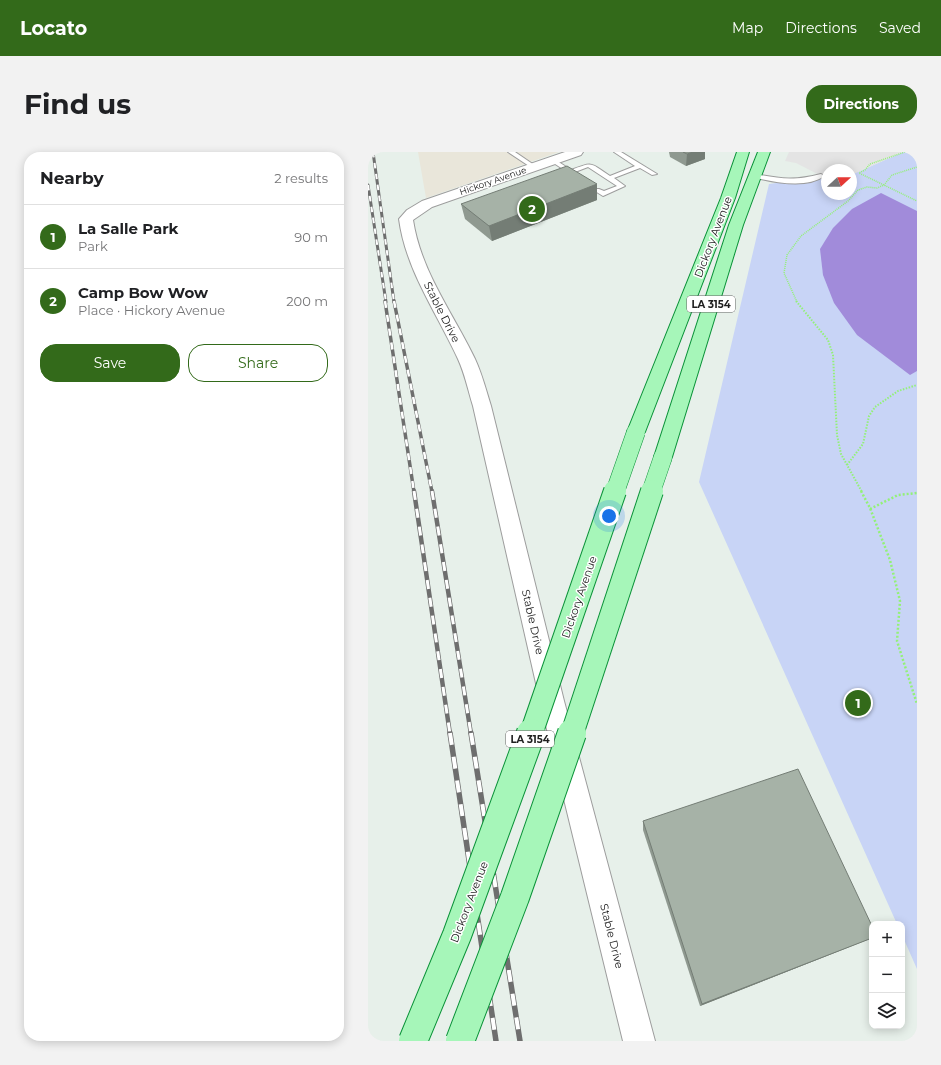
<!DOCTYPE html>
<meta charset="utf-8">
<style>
body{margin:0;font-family:Montserrat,sans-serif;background:#f2f2f2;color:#202124}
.controls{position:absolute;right:12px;bottom:12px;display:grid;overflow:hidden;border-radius:8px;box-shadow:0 2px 10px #0003}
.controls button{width:36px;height:36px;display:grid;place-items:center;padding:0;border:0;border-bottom:1px solid #e0e0e0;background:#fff;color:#202124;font:20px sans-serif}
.compass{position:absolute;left:453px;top:12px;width:36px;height:36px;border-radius:50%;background:#fff;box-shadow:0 2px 10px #0003;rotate:69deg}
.you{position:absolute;left:241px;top:364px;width:14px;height:14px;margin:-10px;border:3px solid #fff;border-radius:50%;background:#1a73e8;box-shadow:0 0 0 6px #1a73e833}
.badge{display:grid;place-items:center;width:26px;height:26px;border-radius:50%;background:#336a1a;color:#fff;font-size:13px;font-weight:700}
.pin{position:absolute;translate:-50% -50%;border:2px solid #fff;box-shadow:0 1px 4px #0006}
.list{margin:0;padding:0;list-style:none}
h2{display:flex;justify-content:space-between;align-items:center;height:52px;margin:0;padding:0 16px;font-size:17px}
h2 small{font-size:13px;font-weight:400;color:#757577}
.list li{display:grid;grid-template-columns:26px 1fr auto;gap:12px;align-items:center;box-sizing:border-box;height:64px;padding:0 16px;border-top:1px solid #e0e0e0}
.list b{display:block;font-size:15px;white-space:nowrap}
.list p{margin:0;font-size:13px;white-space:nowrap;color:#757577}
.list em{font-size:13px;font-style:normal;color:#757577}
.actions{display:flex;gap:8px;padding:12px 16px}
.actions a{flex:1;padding:9px 0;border:1px solid #336a1a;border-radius:16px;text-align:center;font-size:14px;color:#336a1a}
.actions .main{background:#336a1a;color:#fff}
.icon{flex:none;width:22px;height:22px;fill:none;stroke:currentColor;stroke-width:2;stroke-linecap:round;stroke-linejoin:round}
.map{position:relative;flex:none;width:549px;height:889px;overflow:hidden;border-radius:16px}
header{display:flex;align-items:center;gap:24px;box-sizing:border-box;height:56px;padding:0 20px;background:#336a1a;color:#fff}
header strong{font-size:19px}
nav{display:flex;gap:22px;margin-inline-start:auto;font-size:14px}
.intro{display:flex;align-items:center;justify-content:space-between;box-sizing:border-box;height:96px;padding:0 24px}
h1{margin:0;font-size:28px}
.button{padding:10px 18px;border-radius:16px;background:#336a1a;color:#fff;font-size:14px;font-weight:700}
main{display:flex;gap:24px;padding:0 24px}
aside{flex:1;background:#fff;border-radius:16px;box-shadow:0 2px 10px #0003}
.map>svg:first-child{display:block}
.industrial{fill:#e9e6da}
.park{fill:#c8d4f6}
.pitch{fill:#a18bda}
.parking{fill:#e4e4e4}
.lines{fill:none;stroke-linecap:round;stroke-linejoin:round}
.service-casing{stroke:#9d9d9d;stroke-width:2}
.minor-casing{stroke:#9d9d9d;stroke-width:2}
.primary-casing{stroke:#0a9238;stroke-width:2}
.path-far2{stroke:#93f177;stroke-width:1.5;stroke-dasharray:1 1;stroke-linecap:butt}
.path-far1{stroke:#93f177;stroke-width:2;stroke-dasharray:1.5 1.5;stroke-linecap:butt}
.path{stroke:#93f177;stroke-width:2.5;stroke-dasharray:2 2;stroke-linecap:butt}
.service{fill:#fff;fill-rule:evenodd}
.minor{fill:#fff;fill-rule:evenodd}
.primary{fill:#a6f6b9;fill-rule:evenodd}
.rail-far3-casing{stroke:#6e6e6e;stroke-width:3}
.rail-far2-casing{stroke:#6e6e6e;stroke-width:3.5}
.rail-far1-casing{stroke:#6e6e6e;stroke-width:4.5}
.rail-casing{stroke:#6e6e6e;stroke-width:5.5}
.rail-far3{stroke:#fff;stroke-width:2;stroke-dasharray:5.5;stroke-linecap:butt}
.rail-far2{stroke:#fff;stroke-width:2.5;stroke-dasharray:7;stroke-linecap:butt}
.rail-far1{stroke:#fff;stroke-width:3;stroke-dasharray:9;stroke-linecap:butt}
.rail{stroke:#fff;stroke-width:4;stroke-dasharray:12;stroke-linecap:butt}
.primary-bridge-far2-casing{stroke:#0a9238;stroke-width:19;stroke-linecap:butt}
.primary-bridge-far1-casing{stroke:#0a9238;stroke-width:24;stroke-linecap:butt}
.primary-bridge-casing{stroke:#0a9238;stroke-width:30;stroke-linecap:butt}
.primary-bridge-far2{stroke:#a6f6b9;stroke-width:18}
.primary-bridge-far1{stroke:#a6f6b9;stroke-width:22}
.primary-bridge{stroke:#a6f6b9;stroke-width:28}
.wall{fill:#8f9990}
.shaded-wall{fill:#747d75}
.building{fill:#a6b2a7;stroke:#747d75}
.labels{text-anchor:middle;stroke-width:3;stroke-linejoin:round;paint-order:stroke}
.far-street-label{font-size:9px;fill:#202020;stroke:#fff}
.shield{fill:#fff;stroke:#636363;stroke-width:1}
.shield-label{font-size:10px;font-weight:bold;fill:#202020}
.street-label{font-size:11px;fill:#202020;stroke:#fff}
</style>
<header>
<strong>Locato</strong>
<nav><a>Map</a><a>Directions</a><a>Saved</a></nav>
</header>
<div class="intro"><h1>Find us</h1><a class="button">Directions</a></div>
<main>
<aside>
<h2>Nearby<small>2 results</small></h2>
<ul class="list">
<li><span class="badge">1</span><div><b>La Salle Park</b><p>Park</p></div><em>90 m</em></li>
<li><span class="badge">2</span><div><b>Camp Bow Wow</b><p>Place · Hickory Avenue</p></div><em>200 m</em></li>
</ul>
<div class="actions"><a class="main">Save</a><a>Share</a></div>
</aside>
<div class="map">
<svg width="549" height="889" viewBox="0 0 549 889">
<rect width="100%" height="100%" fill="#e7f0ea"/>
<path class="industrial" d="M50,0H191L58,46Z"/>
<path class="park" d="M535,0H549V817L534,783V772H529L331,330L401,32L459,24V42H483V21L490,20Z"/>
<path class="pitch" d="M513,41L549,59V219L542,223L489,183L466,151L455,123L452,97L465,76L484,57Z"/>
<path class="parking" d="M421,0H535L483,23V18H459V27L428,11L417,9Z"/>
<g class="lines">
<g class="service-casing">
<g id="service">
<path d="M140,0H147L169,15L164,16Z"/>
<path d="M246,0H253L289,22L284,23L272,16L246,26L257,34L235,44L227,39V37H231L236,39L249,34L220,15L207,20L210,23L207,25L181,8L186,7L203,18C226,9 222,11 242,24L267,14Z"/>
<path d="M387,22C413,27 427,29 453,22L456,24C439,37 404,30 385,25L384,24Z"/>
</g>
</g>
<g class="minor-casing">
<path id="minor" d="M197,0H215L213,3L64,55L45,68C53,120 85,161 107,207C114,222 118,238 123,254L196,549L287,889H255L172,549L105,254C100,238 97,222 90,207C69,161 38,119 31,67L39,58L54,49Z"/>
</g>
<g class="primary-casing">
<g id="primary">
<path d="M369,0H381L367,46L277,280L274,284L268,286L262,284L259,280L353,46Z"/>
<path d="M390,0H402L375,73L304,305L302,310L295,312L288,310L286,305L361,73Z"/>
</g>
</g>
<g class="path-far2">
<path d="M537,0L502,12L497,18L491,21L549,49"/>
<path d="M429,150L416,121L419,103L433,84L480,49L490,38L499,35L509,36L516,33L524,23L549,15"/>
</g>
<g class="path-far1">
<path d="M428,149L460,188L465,203L469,283L473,302L494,340"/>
<path d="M479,313L495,292L501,264L507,255L530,239L549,233"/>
</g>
<g class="path">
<path d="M493,339L502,356L522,408L532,449L529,489L549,552"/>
<path d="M502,357L530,343L549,341"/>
</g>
<use href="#service" class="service"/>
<use href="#minor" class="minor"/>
<use href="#primary" class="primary"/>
<g class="rail-far3-casing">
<g id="rail-far3">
<path d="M5,0L26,150"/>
<path d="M0,33L18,150"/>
</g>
</g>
<g class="rail-far2-casing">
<g id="rail-far2">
<path d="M17,149L46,340"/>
<path d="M26,149L64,340"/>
</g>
</g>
<g class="rail-far1-casing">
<g id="rail-far1">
<path d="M46,339L82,582"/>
<path d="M64,339L103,582"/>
</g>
</g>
<g class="rail-casing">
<g id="rail">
<path d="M82,581L128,889"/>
<path d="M103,581L152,889"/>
</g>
</g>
<use href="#rail-far3" class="rail-far3"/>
<use href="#rail-far2" class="rail-far2"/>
<use href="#rail-far1" class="rail-far1"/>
<use href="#rail" class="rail"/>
<g class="primary-bridge-far2-casing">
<g id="primary-bridge-far2">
<path d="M247,340L268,280"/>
<path d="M283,340L295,305"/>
</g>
</g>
<g class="primary-bridge-far1-casing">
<g id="primary-bridge-far1">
<path d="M163,582L247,339"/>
<path d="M204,582L284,339"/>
</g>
</g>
<g class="primary-bridge-casing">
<g id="primary-bridge">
<path d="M45,889L89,783L163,581"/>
<path d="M92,889L147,745L204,581"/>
</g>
</g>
<use href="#primary-bridge-far2" class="primary-bridge-far2"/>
<use href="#primary-bridge-far1" class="primary-bridge-far1"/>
<use href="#primary-bridge" class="primary-bridge"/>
</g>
<g class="wall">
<path d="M301,0H337V7L318,14L302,5Z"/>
<path d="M229,32V48L124,89L97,67L93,52Z"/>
<path d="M275,669L499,788L332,854L275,678Z"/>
</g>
<g class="shaded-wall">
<path d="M325,0H337V7L318,14L319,2Z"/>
<path d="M229,32V48L124,89L121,74Z"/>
<path d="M504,786L499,788L332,854L334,852Z"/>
</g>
<g class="building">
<path d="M315,0H325L319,2Z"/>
<path d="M199,14L229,32L121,74L93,52Z"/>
<path d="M430,617L504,774V786L334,852L275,669Z"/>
</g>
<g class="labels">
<g class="far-street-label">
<text transform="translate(125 29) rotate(-19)" y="3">Hickory Avenue</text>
</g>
<g class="shield">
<rect x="319" y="144" width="48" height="16" rx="3"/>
<rect x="138" y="579" width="48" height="16" rx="3"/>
</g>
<g class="shield-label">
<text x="343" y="156">LA 3154</text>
<text x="162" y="591">LA 3154</text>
</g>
<g class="street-label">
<text transform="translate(345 85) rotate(-69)" y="4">Dickory Avenue</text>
<text transform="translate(74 160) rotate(63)" y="4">Stable Drive</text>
<text transform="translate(211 445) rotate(-71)" y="4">Dickory Avenue</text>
<text transform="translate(165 470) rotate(77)" y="4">Stable Drive</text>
<text transform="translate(101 750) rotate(-69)" y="4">Dickory Avenue</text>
<text transform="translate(244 784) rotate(76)" y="4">Stable Drive</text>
</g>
</g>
</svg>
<div class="controls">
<button>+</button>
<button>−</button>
<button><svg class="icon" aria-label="layers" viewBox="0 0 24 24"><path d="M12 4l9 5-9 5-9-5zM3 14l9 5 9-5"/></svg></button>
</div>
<svg class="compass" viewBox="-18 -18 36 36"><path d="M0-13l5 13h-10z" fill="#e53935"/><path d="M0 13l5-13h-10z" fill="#757577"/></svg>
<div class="you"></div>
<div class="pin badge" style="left:490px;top:551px">1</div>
<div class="pin badge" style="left:164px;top:57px">2</div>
</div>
</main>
